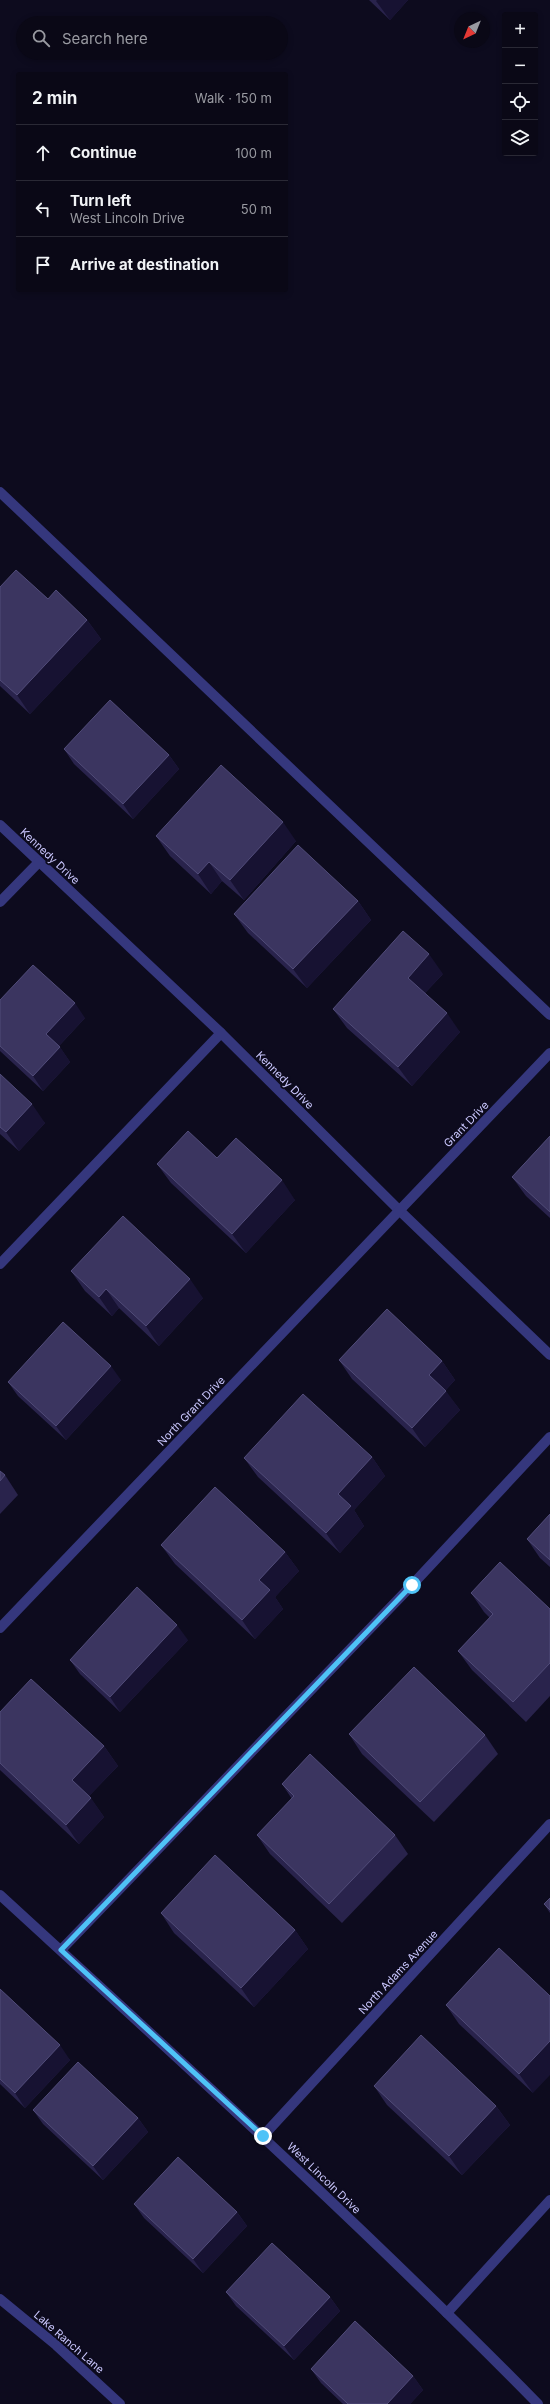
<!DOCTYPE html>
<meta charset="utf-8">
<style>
body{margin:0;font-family:Inter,sans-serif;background:#13111f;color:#f1f3f6}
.controls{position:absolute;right:12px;top:12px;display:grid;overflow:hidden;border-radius:4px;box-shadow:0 2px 6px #0003}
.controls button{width:36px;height:36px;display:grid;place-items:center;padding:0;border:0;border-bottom:1px solid #2a2935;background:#0a0816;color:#f1f3f6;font:20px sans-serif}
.compass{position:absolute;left:454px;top:12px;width:36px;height:36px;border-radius:50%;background:#0a0816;box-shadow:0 2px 6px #0003;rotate:223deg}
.stop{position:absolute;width:12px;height:12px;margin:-9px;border:3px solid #4fc3f7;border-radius:50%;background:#fff}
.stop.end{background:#4fc3f7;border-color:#fff;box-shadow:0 1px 4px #0008}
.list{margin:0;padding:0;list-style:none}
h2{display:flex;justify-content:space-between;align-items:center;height:52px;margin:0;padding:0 16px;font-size:17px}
h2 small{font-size:13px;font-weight:400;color:#999aa1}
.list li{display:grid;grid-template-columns:26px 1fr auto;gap:12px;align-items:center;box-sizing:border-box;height:56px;padding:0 16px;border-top:1px solid #2a2935}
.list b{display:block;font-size:15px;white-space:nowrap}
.list p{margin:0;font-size:13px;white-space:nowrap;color:#999aa1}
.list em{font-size:13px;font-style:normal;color:#999aa1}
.icon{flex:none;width:22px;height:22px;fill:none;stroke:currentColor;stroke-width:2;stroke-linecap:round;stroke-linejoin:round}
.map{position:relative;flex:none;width:550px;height:2404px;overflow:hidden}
.search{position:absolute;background:#0a0816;box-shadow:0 2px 6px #0003;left:16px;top:16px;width:272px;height:44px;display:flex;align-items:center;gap:10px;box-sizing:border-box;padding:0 14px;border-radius:22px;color:#999aa1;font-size:15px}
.panel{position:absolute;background:#0a0816;box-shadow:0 2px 6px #0003;left:16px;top:72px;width:272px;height:220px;border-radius:4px}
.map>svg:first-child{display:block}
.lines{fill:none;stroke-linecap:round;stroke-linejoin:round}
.lane{stroke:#35377d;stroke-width:10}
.street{stroke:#35377d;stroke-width:10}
.wall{fill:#29234c}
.shaded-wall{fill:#171232}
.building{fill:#3b3560;stroke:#514c79}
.route{stroke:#4fc3f7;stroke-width:5}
.labels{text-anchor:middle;stroke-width:4;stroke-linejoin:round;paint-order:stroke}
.street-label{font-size:11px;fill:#cbc8ff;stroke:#0d0b1e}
</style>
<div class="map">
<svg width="550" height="2404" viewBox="0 0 550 2404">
<rect width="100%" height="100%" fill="#0d0b1e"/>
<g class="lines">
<g class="lane">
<path d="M0,492L550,1015"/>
<path d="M0,1264L221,1033"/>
<path d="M61,1950L412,1585L550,1437"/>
<path d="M447,2313L550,2200"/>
</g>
<g class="street">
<path d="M0,825L221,1033L400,1211L550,1355"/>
<path d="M0,902L39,862"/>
<path d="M0,1628L550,1053"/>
<path d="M0,1895C182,2062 365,2228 538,2404"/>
<path d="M263,2136L550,1824"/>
<path d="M0,2299L56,2345L120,2404"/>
</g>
</g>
<g class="wall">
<path d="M369,0H408L390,20Z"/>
<path d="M0,587L48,599L87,620L101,639L30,714L0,686Z"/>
<path d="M64,749L169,755L179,769L133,819L74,764Z"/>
<path d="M156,836L296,841L244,900L222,881L211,894L170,856Z"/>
<path d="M358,901L371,920L307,988L248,933L234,914Z"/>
<path d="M443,974L425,993L460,1032L412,1086L347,1028L333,1009Z"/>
<path d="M0,1000L85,1018L59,1046L70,1062L43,1091L0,1051Z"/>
<path d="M0,1074L45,1123L19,1151L0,1134Z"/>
<path d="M550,1136V1218L526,1196L512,1177Z"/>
<path d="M217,1158L295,1200L246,1253L171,1183L157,1164Z"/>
<path d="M71,1271L203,1298L159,1346L119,1308L112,1316L85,1291Z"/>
<path d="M339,1360L442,1361L455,1380L445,1391L460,1410L425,1447L352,1379Z"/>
<path d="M121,1380L66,1440L18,1396L8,1382Z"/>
<path d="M372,1457L385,1476L354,1510L364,1526L340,1553L258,1477L244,1458Z"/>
<path d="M0,1471L5,1475L18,1495L0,1514Z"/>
<path d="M550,1514V1567L540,1558L527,1539Z"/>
<path d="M161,1545L285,1552L299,1571L275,1597L283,1609L255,1639L175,1564Z"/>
<path d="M471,1593L550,1609V1696L526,1722L472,1670L458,1651L490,1618L484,1612Z"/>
<path d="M188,1640L120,1712L80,1674L70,1660Z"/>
<path d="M0,1712L104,1746L118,1766L89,1796L104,1817L79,1844L0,1770Z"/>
<path d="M349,1734L485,1735L498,1754L434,1822L362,1754Z"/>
<path d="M282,1784L395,1835L408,1854L342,1923L270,1854L257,1835L292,1799Z"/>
<path d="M550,1898V1913L544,1904Z"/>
<path d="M161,1913L295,1930L308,1949L254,2007L174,1933Z"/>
<path d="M499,1948L533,2093L459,2024L446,2005Z"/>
<path d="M0,1989L70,2060L25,2108L0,2084Z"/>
<path d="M374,2086L496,2106L510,2125L462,2175L387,2105Z"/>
<path d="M33,2110L138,2118L148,2132L103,2180L43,2124Z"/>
<path d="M134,2204L237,2212L247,2226L203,2273L144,2218Z"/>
<path d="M226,2292L330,2297L340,2311L294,2360L236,2306Z"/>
<path d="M311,2369L413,2376L423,2390L410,2404H343L321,2383Z"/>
</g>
<g class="shaded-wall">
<path d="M377,0H408L390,20L376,1Z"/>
<path d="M87,620L101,639L30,714L17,695Z"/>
<path d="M169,755L179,769L133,819L123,804Z"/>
<path d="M283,822L296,841L244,900L230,880Z"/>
<path d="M209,862L222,881L211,894L198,874Z"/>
<path d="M358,901L371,920L307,988L293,969Z"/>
<path d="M429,954L443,974L421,997L408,978Z"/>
<path d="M75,1003L85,1018L56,1049L46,1034Z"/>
<path d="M447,1013L460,1032L412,1086L398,1067Z"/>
<path d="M60,1047L70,1062L43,1091L33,1076Z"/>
<path d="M32,1104L45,1123L19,1151L6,1132Z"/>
<path d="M282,1180L295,1200L246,1253L232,1234Z"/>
<path d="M190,1279L203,1298L159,1346L146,1326Z"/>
<path d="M106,1289L119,1308L112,1316L99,1297Z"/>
<path d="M442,1361L455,1380L442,1394L429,1375Z"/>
<path d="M111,1366L121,1380L66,1440L56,1426Z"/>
<path d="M446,1391L460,1410L425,1447L412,1428Z"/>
<path d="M372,1457L385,1476L354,1510L364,1526L340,1553L326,1533L338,1494Z"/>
<path d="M285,1552L299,1571L275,1597L283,1609L255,1639L242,1620L259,1580Z"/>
<path d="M177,1625L188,1640L120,1712L110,1697Z"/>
<path d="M104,1746L118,1766L86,1799L72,1780Z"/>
<path d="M91,1798L104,1817L79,1844L66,1825Z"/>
<path d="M295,1930L308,1949L254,2007L241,1988Z"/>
<path d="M550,2041V2075L533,2093L519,2074Z"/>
<path d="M60,2045L70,2060L25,2108L15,2093Z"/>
<path d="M496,2106L510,2125L462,2175L449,2156Z"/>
<path d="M138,2118L148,2132L103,2180L93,2166Z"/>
<path d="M237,2212L247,2226L203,2273L193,2259Z"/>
<path d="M330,2297L340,2311L294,2360L284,2346Z"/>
<path d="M413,2376L423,2390L410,2404H387Z"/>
</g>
<g class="building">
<path d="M16,570L48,599L56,590L87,620L17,695L0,680V587Z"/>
<path d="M110,700L169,755L123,804L64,749Z"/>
<path d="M221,765L283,822L230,880L209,862L198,874L156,836Z"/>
<path d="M298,845L358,901L293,969L234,914Z"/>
<path d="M403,931L429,954L408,978L447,1013L398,1067L333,1009Z"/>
<path d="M33,965L75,1003L46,1034L60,1047L33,1076L0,1046V1000Z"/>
<path d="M0,1074L32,1104L6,1132L0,1127Z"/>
<path d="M188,1131L217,1158L236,1138L282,1180L232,1234L157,1164Z"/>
<path d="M550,1136V1212L512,1177Z"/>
<path d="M123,1216L190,1279L146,1326L106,1289L99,1297L71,1271Z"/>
<path d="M387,1309L442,1361L429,1375L446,1391L412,1428L339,1360Z"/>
<path d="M63,1322L111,1366L56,1426L8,1382Z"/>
<path d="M303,1394L372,1457L338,1494L351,1506L326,1533L244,1458Z"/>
<path d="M0,1471L5,1475L0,1481Z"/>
<path d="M215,1487L285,1552L259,1580L270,1590L242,1620L161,1545Z"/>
<path d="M550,1514V1560L527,1539Z"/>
<path d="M500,1562L550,1609V1663L513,1702L458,1651L493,1614L471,1593Z"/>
<path d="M137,1587L177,1625L110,1697L70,1660Z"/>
<path d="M414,1667L485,1735L420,1802L349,1734Z"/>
<path d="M31,1679L104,1746L72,1780L91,1798L66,1825L0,1763V1712Z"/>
<path d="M310,1754L395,1835L329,1904L257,1835L294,1796L282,1784Z"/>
<path d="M215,1855L295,1930L241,1988L161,1913Z"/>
<path d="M550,1898V1910L544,1904Z"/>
<path d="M499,1948L550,1996V2041L519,2074L446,2005Z"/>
<path d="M0,1989L60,2045L15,2093L0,2079Z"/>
<path d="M421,2035L496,2106L449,2156L374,2086Z"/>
<path d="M78,2062L138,2118L93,2166L33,2110Z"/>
<path d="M178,2157L237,2212L193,2259L134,2204Z"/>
<path d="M272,2243L330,2297L284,2346L226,2292Z"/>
<path d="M355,2321L413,2376L387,2404H348L311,2369Z"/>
</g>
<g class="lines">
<path class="route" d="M263,2136L61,1950L412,1585"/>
</g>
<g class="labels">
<g class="street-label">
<text transform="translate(50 856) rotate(43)" y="4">Kennedy Drive</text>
<text transform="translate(285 1080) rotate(45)" y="4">Kennedy Drive</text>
<text transform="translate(466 1124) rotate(-46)" y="4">Grant Drive</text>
<text transform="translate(191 1411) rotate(-46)" y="4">North Grant Drive</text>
<text transform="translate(398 1972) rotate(-47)" y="4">North Adams Avenue</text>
<text transform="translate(324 2178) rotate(44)" y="4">West Lincoln Drive</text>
<text transform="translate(69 2342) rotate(41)" y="4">Lake Ranch Lane</text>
</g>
</g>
</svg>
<div class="controls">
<button>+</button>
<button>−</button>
<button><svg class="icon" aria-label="locate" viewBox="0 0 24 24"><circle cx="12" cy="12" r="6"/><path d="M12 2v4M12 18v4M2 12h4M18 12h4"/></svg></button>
<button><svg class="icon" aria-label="layers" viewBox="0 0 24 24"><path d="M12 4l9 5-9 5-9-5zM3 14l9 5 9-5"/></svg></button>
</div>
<svg class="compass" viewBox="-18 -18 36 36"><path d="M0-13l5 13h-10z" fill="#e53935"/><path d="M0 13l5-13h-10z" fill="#999aa1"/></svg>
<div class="stop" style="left:412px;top:1585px"></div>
<div class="stop end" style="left:263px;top:2136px"></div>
<div class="search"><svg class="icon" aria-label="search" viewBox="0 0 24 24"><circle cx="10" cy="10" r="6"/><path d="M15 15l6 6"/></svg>Search here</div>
<section class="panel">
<h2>2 min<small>Walk · 150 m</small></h2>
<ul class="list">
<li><svg class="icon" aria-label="ahead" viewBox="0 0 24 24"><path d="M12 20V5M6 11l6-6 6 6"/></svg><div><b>Continue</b></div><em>100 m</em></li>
<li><svg class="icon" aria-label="left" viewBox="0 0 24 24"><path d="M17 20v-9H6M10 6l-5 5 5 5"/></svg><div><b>Turn left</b><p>West Lincoln Drive</p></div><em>50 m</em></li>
<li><svg class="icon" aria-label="arrive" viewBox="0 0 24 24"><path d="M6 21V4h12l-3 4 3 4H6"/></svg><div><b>Arrive at destination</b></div></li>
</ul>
</section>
</div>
